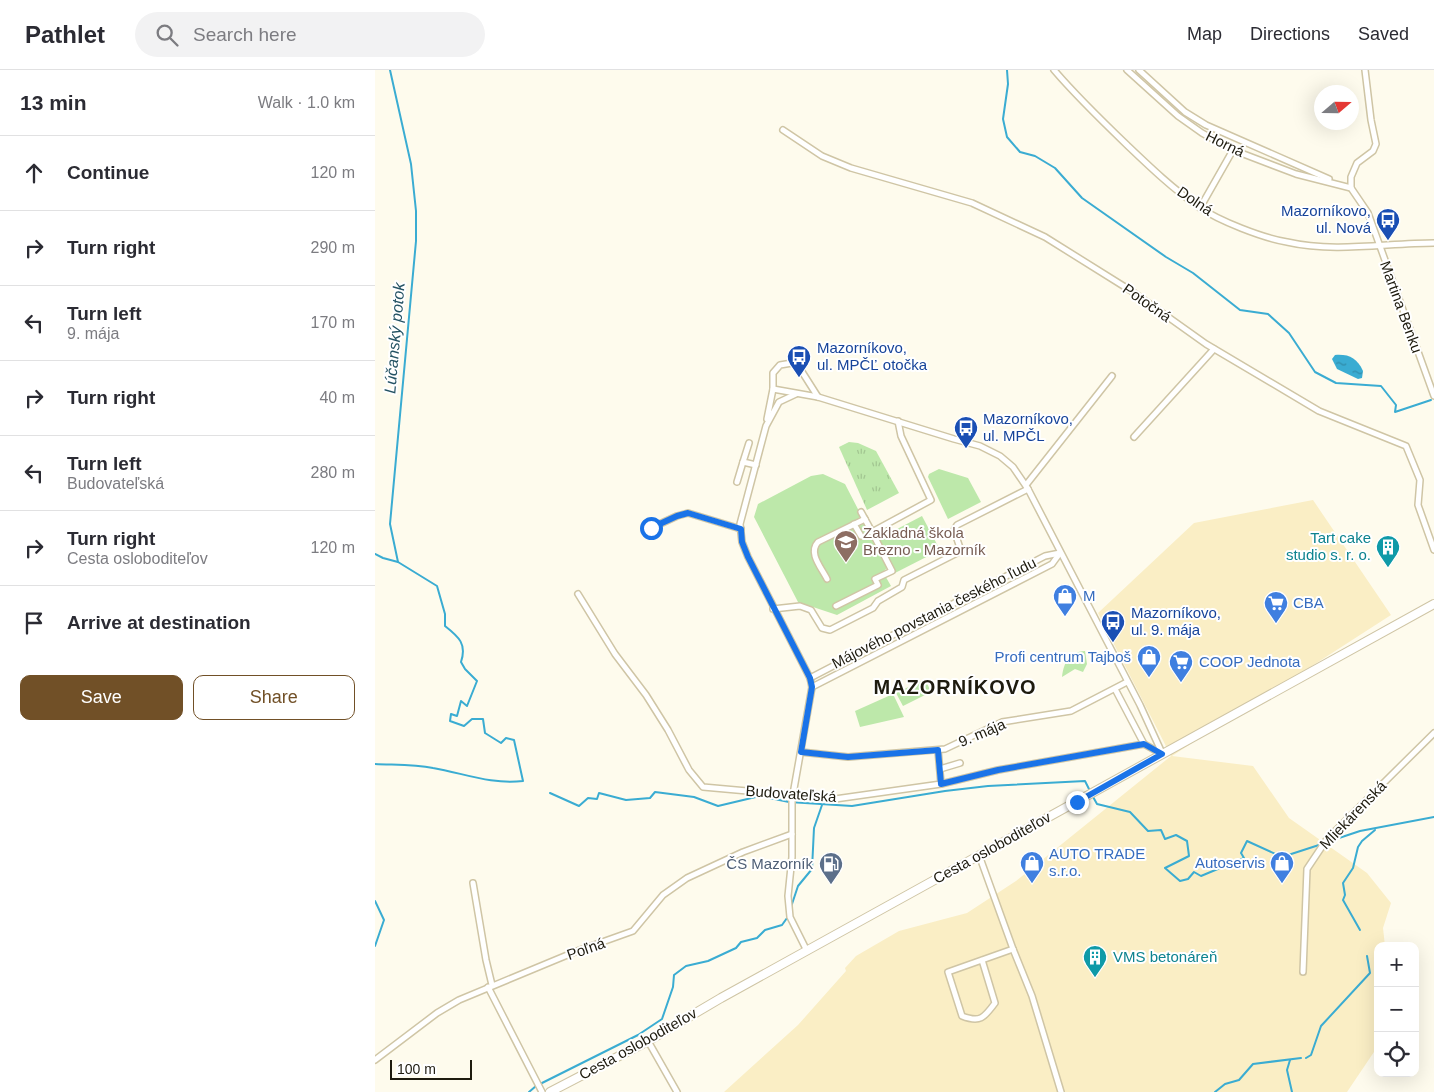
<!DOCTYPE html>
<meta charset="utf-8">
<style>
body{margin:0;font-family:Arial,sans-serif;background:#f2f2f3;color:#2b2b33}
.controls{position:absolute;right:15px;bottom:15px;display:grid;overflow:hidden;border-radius:10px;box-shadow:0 5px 20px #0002}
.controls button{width:45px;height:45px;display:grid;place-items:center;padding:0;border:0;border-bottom:1px solid #e1e1e2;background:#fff;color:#2b2b33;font:25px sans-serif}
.compass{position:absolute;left:939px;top:15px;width:45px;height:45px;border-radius:50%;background:#fff;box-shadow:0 5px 20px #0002;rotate:70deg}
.scale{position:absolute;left:15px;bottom:12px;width:82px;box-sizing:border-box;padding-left:5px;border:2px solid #1e1b0f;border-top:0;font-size:14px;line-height:18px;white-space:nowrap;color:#1e1b0f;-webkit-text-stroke:4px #fff;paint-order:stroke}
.stop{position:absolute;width:15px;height:15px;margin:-11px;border:4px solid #1a73e8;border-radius:50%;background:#fff}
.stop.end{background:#1a73e8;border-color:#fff;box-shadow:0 1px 5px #0008}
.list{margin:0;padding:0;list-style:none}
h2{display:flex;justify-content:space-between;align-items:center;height:65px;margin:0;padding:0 20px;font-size:21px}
h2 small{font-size:16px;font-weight:400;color:#7c7c81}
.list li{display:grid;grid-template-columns:32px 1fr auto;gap:15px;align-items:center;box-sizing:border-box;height:75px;padding:0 20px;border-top:1px solid #e1e1e2}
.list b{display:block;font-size:19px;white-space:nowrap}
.list p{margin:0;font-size:16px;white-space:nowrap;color:#7c7c81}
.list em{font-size:16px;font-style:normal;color:#7c7c81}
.actions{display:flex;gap:10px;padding:15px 20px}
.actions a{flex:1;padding:11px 0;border:1px solid #715027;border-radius:10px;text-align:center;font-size:18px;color:#715027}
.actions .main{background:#715027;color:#fff}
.icon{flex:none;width:28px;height:28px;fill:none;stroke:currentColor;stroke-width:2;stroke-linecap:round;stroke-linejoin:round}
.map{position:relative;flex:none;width:1059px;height:1022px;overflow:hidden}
header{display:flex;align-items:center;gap:30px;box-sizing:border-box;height:70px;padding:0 25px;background:#fff;border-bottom:1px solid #e1e1e2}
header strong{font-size:24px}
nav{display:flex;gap:28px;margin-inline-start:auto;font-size:18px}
.search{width:350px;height:45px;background:#f2f2f3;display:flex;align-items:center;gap:12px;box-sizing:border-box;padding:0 18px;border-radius:28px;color:#7c7c81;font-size:19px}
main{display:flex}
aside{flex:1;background:#fff}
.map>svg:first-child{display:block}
.built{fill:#faeec5}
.grass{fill:url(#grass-tufts)}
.green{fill:#bde8aa}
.water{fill:url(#water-ripples)}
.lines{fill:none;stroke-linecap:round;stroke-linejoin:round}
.stream{stroke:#3aacd2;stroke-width:2}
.minor-casing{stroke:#cfc5a5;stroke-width:8}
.secondary-casing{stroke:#cfc5a5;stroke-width:10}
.minor{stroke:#fff;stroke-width:5}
.secondary{stroke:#fff;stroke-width:8}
.route{stroke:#1a73e8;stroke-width:6}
.labels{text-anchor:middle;stroke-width:4;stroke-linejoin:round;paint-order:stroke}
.street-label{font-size:15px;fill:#1e1b0f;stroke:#fff}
.transit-label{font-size:15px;fill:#164399;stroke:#fff;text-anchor:start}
.education-label{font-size:15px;fill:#785e54;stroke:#fff;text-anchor:start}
.culture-label{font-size:15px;fill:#0d838f;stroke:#fff;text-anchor:end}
.shop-label{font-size:15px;fill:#366cbe;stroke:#fff;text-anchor:start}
.service-label{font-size:15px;fill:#4e5e75;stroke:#fff;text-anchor:end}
.water-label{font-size:16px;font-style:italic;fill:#255364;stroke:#fff}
.district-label{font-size:20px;font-weight:bold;letter-spacing:1px;fill:#1e1b0f;stroke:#fff}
</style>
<header>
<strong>Pathlet</strong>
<div class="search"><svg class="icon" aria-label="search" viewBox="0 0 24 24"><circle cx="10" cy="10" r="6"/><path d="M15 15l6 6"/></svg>Search here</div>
<nav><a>Map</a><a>Directions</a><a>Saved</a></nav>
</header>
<main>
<aside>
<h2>13 min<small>Walk · 1.0 km</small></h2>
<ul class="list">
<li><svg class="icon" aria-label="ahead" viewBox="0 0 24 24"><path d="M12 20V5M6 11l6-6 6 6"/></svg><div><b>Continue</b></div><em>120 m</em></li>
<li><svg class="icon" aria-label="right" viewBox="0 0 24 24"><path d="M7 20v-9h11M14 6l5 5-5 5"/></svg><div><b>Turn right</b></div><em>290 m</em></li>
<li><svg class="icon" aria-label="left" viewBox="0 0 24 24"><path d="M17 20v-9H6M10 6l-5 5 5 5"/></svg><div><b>Turn left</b><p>9. mája</p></div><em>170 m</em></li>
<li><svg class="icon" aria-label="right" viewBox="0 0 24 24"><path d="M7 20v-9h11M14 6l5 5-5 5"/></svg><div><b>Turn right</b></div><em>40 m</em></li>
<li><svg class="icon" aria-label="left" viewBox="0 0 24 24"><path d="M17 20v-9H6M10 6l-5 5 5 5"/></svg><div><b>Turn left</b><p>Budovateľská</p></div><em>280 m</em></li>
<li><svg class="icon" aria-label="right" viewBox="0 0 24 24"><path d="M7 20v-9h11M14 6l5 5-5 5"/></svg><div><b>Turn right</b><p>Cesta osloboditeľov</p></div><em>120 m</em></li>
<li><svg class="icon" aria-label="arrive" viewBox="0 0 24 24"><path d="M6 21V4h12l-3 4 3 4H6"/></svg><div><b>Arrive at destination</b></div></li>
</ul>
<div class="actions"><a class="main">Save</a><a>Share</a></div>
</aside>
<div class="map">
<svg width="1059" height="1022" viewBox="0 0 1059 1022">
<defs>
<pattern id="grass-tufts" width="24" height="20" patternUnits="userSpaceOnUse" patternTransform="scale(1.25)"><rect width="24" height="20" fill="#bde8aa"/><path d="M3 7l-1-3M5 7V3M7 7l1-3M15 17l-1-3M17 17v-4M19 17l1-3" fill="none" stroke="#a2c691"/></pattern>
<pattern id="water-ripples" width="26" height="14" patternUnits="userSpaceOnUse" patternTransform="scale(1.25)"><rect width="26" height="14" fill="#3aacd2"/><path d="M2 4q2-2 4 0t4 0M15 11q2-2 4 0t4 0" fill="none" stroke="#308ba9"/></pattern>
</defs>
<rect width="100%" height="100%" fill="#fefbed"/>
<path class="built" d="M938,430L1016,545L797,686L878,696L914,748L992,803L1016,833L1008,858L1010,876H1003V976L972,1022H349L423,955L471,901L470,898L481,886L524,861L592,843L641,811L796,686L723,543L819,453Z"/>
<path class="grass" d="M474,372L483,373L501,381L524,423L492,440L464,377Z"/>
<g class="green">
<path d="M564,399L593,408L606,432L573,449L553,407L554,404Z"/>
<path d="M448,404L470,414L485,443L484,450L491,454L513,497L508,502L516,516L462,545L423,532L379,447L383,434L436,406Z"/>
<path d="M547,446L565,480L520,503L503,469Z"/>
<path d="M710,581L712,594L708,602L700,599L687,607C689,592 694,582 710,581Z"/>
<path d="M550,609L556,622L528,636L521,623Z"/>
<path d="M518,624L529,647L485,657L480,641Z"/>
</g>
<path class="water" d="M960,285C974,284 982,288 988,301L987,308L983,309L962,299L957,289Z"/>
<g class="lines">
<g class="stream">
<path d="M632,0L633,14L628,49L632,67L645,82L660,86L680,98L707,128L791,187L818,203L865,240L893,244L914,263L940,302L961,313L1006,316L1021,335L1020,342L1056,330"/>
<path d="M0,484L8,488L23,492"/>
<path d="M0,694C19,695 39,694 58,698C88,703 116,715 148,711L139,670L131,668L126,673L110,663L108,649H97L89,656L75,651L76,644L82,646L86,631L92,636L102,611L90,599L86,592C92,574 84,567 70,556V544L62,516L23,492L15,454L41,171V141L36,94L15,0"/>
<path d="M175,723L204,736L213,728L222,729L224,723L251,730L275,728L280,722L319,727L343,736L385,726L414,732L477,736L570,721L613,716L710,711L715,721"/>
<path d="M717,725L722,734L755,742L773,761L786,760L790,769L801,765L812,771L814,786L790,798L805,811L813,809L819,802L826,806L869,788L866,783L872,771L907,787L947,774"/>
<path d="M952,772L985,761L1059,747"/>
<path d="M0,831L9,850L0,876"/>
<path d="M416,837L423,816L437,799L439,758L447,735"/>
<path d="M985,860L968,830L970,825L968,813L978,798L983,777L987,771L1000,760"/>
<path d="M931,988L936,985L946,956L995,903L992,886"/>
<path d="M915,990L912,1000L917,1022"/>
<path d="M154,1022L161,1016L263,965L287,949L298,917L299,905L311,896L333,891L361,878L366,872L382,868L390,860L407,855L412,848"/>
<path d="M840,1022L850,1014L864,1010L878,994L926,988"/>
</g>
<g class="minor-casing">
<g id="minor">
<path d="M679,0C702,27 727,51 753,76C775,97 798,119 824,137C844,151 888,168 912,172C960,183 1011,173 1059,173"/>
<path d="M752,0L803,46L827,63L858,80L921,104L976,118L993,143L1059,326"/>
<path d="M764,0L810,42L831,55L954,109"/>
<path d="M408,60L447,86L476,98L597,133L670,167L758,222L831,274L944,341L1031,376L1045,410L1043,435L1059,480"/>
<path d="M976,118V107L982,93L998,81L1001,74L996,50L990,0"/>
<path d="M825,138L858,80"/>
<path d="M398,319L443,327L579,369L605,376L625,386L638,397L653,419L765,635L787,683"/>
<path d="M421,324L404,332L391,356L365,454L367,472L373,487L435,608L437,617L417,730V787L413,826L415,847L432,881"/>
<path d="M392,349L398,319V303L405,295L417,293L424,297L443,327"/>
<path d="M759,367L839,279"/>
<path d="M374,373L368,392L381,395"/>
<path d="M362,412L368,392"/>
<path d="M651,415L737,306"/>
<path d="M486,442L497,462"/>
<path d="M479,454L486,466"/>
<path d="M276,458L302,446L313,443L366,459"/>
<path d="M452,509C446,497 433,483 443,472L490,449"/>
<path d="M203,524L240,584L271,625L293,660L314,700L328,717L460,729L566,714L623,700L769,674L787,684"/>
<path d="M461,536L503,515L500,509L517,501L497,462L556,430L526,366L523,351"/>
<path d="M398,539L425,536L436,540L447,558L455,560L498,538L503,531L527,517L529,510L586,481L579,460L582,455L653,419"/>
<path d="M435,608L670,486L685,483"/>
<path d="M437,617L677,494L685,483"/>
<path d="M740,619L769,674"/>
<path d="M563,680L566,714"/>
<path d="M426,682L473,687L570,679L627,652L696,641L752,612"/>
<path d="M565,699L585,693"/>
<path d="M604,785L638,879L657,926L686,1022"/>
<path d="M98,813L111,890L117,915"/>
<path d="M607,890L620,933C609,948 605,953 587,946L573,902L638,879"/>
<path d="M928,902L932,799L952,769L1059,663"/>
<path d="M113,917L167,1022"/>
<path d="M273,971L302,1022"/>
<path d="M0,990L62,943L84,930L202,881L258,861L288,825L312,808L368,782L417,764"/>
</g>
</g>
<g class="secondary-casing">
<path id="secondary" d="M175,1022L273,971L346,928L1059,534"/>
</g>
<use href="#minor" class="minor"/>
<use href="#secondary" class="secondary"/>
</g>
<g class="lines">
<path class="route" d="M276,458L302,446L313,443L366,459L367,472L373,487L435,608L437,617L426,682L473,687L563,680L566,714L623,700L769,674L787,684L702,732"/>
</g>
<defs>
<g id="bus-pin" transform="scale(1.25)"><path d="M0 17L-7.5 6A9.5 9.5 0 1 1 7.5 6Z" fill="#1a4fb4" stroke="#fff"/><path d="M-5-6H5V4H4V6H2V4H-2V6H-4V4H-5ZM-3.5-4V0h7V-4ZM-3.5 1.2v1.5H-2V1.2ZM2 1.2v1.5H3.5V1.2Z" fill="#fff"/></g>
<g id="school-pin" transform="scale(1.25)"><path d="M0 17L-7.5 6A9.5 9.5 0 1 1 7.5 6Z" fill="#8d6e63" stroke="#fff"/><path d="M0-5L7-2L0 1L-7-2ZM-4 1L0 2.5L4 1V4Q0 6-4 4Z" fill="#fff"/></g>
<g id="building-pin" transform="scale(1.25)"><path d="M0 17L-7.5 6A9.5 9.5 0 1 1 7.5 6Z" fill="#0f9aa8" stroke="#fff"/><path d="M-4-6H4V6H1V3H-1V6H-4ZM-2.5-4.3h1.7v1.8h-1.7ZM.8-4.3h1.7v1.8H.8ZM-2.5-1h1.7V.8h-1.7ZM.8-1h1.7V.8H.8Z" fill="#fff"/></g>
<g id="shop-pin" transform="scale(1.25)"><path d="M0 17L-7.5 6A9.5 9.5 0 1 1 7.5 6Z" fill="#3f7fe0" stroke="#fff"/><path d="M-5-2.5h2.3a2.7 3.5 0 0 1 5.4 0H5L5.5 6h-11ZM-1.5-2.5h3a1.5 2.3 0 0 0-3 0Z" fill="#fff"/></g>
<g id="supermarket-pin" transform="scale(1.25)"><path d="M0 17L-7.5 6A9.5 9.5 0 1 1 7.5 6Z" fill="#3f7fe0" stroke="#fff"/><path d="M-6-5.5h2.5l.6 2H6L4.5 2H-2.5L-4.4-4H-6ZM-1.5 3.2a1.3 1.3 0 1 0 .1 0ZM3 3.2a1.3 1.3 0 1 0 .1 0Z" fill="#fff"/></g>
<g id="fuel-pin" transform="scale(1.25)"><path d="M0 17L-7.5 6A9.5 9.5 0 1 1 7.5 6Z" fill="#5c6f8a" stroke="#fff"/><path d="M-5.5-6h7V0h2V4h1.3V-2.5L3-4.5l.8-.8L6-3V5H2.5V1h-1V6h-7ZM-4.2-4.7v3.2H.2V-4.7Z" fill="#fff"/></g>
</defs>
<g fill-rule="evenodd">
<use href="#bus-pin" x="1013" y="150"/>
<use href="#bus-pin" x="424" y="287"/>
<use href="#bus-pin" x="591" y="358"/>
<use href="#school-pin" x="471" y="472"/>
<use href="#building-pin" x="1013" y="477"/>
<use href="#shop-pin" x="690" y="526"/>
<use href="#supermarket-pin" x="901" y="533"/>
<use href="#bus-pin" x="738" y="552"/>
<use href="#shop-pin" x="774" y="587"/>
<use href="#supermarket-pin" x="806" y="592"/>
<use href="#shop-pin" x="657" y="793"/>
<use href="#shop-pin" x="907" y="793"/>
<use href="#fuel-pin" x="456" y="794"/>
<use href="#building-pin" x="720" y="887"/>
</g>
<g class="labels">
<g class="street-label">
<text transform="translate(850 74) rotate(26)" y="5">Horná</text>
<text transform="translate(820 131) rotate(34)" y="5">Dolná</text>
<text transform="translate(772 233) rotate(35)" y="5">Potočná</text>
<text transform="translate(1026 237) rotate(70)" y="5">Martina Benku</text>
<text transform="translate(559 543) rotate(-27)" y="5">Májového povstania českého ľudu</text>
<text transform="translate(607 663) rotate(-23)" y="5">9. mája</text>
<text transform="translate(416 724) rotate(4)" y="5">Budovateľská</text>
<text transform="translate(978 745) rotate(-46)" y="5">Mliekárenská</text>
<text transform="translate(617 778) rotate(-29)" y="5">Cesta osloboditeľov</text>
<text transform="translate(211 879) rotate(-19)" y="5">Poľná</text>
<text transform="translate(263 974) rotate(-29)" y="5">Cesta osloboditeľov</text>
</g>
<g class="transit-label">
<text x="996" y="146" text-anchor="end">Mazorníkovo,<tspan x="996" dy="17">ul. Nová</tspan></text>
<text x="442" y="283">Mazorníkovo,<tspan x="442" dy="17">ul. MPČĽ otočka</tspan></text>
<text x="608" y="354">Mazorníkovo,<tspan x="608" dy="17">ul. MPČL</tspan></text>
<text x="756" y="548">Mazorníkovo,<tspan x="756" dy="17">ul. 9. mája</tspan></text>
</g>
<g class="education-label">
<text x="488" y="468">Zakladná škola<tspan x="488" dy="17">Brezno - Mazorník</tspan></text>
</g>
<g class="culture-label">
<text x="996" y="473">Tart cake<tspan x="996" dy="17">studio s. r. o.</tspan></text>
<text x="738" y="892" text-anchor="start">VMS betonáreň</text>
</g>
<g class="shop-label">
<text x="708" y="531">M</text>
<text x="918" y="538">CBA</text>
<text x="756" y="592" text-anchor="end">Profi centrum Tajboš</text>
<text x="824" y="597">COOP Jednota</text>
<text x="674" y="789">AUTO TRADE<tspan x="674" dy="17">s.r.o.</tspan></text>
<text x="890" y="798" text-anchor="end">Autoservis</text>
</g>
<g class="service-label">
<text x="438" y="799">ČS Mazorník</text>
</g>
<g class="water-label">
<text transform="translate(19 268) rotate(-85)" y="6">Lúčanský potok</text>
</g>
<g class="district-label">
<text x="580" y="624">MAZORNÍKOVO</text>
</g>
</g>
</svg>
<div class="controls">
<button>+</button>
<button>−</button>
<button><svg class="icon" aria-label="locate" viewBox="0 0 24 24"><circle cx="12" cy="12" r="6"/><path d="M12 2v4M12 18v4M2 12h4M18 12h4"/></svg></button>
</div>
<svg class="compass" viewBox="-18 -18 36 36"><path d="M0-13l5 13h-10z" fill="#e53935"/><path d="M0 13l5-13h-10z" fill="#7c7c81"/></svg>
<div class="scale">100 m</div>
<div class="stop" style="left:276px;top:458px"></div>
<div class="stop end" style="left:702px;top:732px"></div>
</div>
</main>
